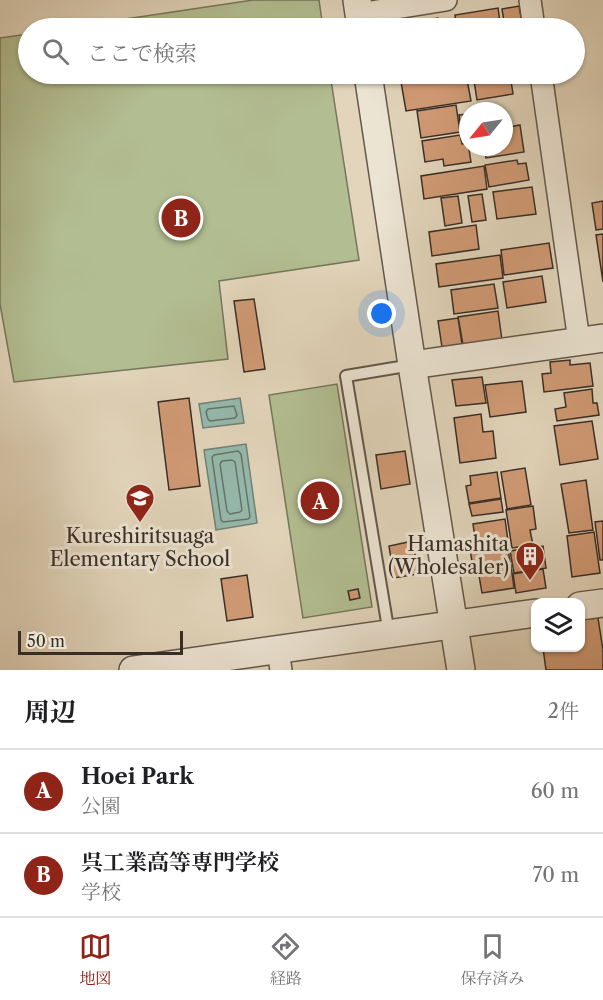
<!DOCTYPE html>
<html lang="ja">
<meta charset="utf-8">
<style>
body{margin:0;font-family:"Libre Caslon Text","Noto Serif JP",serif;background:#f2f2f2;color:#202124}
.controls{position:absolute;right:18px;bottom:18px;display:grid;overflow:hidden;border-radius:12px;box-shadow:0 2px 4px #0004}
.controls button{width:54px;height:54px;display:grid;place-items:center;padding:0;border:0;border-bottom:2px solid #e0e0e0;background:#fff;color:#202124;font:30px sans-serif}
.compass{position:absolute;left:459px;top:102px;width:54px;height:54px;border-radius:50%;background:#fff;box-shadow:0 2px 4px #0004;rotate:240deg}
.scale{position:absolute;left:18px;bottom:15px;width:165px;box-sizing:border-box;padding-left:6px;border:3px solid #382e26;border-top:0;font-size:16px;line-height:21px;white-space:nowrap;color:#382e26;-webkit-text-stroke:4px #ece4d3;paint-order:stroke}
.you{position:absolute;left:382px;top:314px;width:21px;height:21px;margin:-15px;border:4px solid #fff;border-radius:50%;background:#1a73e8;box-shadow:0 0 0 9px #1a73e833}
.badge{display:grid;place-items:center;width:39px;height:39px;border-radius:50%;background:#8f2418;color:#fff;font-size:20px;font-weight:700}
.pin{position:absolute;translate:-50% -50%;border:3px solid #fff;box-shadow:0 2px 6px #0006}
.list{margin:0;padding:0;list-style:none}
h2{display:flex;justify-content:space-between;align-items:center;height:78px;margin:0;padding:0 24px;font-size:26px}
h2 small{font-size:20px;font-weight:400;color:#757577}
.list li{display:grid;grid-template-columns:39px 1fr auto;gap:18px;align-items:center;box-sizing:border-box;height:84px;padding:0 24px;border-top:2px solid #e0e0e0}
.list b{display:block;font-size:22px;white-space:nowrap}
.list p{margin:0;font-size:20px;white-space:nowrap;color:#757577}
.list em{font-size:20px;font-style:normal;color:#757577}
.icon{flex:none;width:33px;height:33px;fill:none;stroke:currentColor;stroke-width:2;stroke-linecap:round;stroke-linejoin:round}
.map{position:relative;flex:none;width:603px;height:670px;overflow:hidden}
.search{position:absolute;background:#fff;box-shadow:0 2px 4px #0004;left:18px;right:18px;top:18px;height:66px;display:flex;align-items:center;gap:15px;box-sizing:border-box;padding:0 21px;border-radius:33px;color:#757577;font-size:22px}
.sheet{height:246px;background:#fff}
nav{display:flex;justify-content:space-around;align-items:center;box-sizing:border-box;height:84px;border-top:2px solid #e0e0e0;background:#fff;font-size:16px;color:#757577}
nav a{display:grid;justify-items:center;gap:3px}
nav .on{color:#8f2418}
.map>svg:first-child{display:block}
.green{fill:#b2bd91;stroke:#75765c;stroke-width:1.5}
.water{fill:#95b9ac;stroke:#708176;stroke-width:1.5}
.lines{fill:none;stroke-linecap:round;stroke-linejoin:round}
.shore{stroke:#667469;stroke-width:1.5}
.building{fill:#d09a75;stroke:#382e26;stroke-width:1.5}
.service-casing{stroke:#62584b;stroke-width:14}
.minor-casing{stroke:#62584b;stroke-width:24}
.tertiary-casing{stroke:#62584b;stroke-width:30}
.service{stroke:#ece4d3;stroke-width:10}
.minor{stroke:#ece4d3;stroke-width:21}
.tertiary{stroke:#ece4d3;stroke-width:27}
.labels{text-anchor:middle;stroke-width:6;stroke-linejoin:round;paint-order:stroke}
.poi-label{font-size:20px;fill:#382e26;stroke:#ece4d3}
</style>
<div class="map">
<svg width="603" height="670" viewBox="0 0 603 670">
<rect width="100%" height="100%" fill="#e2d5bb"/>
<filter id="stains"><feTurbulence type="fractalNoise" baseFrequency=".00333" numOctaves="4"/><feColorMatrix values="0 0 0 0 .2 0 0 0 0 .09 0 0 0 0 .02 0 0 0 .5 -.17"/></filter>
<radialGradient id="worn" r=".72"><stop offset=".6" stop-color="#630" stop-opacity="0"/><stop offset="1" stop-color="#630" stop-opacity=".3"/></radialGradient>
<g class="green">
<path d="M253,0H319L323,28H65Z"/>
<path d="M28,34V74H330L359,260L219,281L228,359L14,382L0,304V38Z"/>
<path d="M337,384L372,607L303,618L269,395Z"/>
</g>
<g class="water">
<path d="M240,398L244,423L203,428L199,404Z"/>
<path d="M246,444L257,523L216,530L204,450Z"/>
</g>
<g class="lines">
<g class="shore">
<path d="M234,406L237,415L235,418L210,421L208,419L206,412L208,409Z"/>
<path d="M238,451L241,454L250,517L248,519L223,522L221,520L212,457L214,455Z"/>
<path d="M232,460L235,462L242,510L240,512L230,514L227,511L220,464L222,461Z"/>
</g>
</g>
<g class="building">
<path d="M519,6L523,28H505L502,9Z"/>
<path d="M498,8L501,28H457L455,15Z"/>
<path d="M438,18L440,28H402L401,24Z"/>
<path d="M458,74H466L471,101L406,111L401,82Z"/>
<path d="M473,74H510L513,94L477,100Z"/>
<path d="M456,105L460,132L421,138L417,111Z"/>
<path d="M468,114V129L461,130L459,115Z"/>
<path d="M520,125L524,152L486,158L484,147H504V128Z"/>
<path d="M460,135L462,144L468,143L471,162L444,166L443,159L425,162L422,141Z"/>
<path d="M517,160L518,164L526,163L529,180L489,187L485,165Z"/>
<path d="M484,166L487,189L424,199L421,176Z"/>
<path d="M532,187L536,214L497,219L493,192Z"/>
<path d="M482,194L486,220L472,222L468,196Z"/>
<path d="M458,196L462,223L445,226L441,198Z"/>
<path d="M603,201V229L596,230L592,203Z"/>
<path d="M476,225L479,249L432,256L429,232Z"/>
<path d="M603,234V282L596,235Z"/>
<path d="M549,243L553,268L504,275L501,250Z"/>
<path d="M500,255L503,278L439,287L436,264Z"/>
<path d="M542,276L546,302L507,308L503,282Z"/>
<path d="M494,284L498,308L454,314L451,290Z"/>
<path d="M254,299L265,369L244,372L234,301Z"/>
<path d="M498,311L502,340L463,345L458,317Z"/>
<path d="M458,318L462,344L442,347L438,321Z"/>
<path d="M570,360V365L590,363L593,386L544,392L542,374L551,373L550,362Z"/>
<path d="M482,377L486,403L456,406L452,380Z"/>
<path d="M522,381L526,412L490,417L485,385Z"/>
<path d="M592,389L593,403H597L599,415L557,421L555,409L566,407L564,393Z"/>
<path d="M189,398L200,486L169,490L158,402Z"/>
<path d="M481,414L483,432L493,431L496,458L460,463L454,418Z"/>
<path d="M592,421L598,459L560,465L554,426Z"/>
<path d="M405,451L410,484L381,489L376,455Z"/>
<path d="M525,468L531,505L507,509L501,472Z"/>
<path d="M497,472L501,498L469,503L466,486L471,485L470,476Z"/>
<path d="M586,480L593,530L569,533L561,484Z"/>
<path d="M501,499L503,512L472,516L469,504Z"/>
<path d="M533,506L536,529L530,530L533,545L512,548L506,510Z"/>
<path d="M505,519L508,541L476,545L473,524Z"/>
<path d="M603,521V560H600L595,522Z"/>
<path d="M594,532L600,573L572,577L567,536Z"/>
<path d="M413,541L418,574L394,578L389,546Z"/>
<path d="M507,543L510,562L473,568L470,549Z"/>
<path d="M543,546L546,568L514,573L510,551Z"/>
<path d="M511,565L514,588L482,593L478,570Z"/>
<path d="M543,569L546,588L516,593L513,574Z"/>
<path d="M247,575L253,617L227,621L221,579Z"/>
<path d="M358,589L360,598L350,600L348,591Z"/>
<path d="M598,618L603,650V670H546L543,648H580V620Z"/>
</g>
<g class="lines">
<g class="service-casing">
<path id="service" d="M389,634L346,376L412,365"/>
</g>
<g class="minor-casing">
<g id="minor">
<path d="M530,0L534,28"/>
<path d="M359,14L446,0"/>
<path d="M541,74L579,341"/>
<path d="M278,650L281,670"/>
</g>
</g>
<g class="tertiary-casing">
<g id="tertiary">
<path d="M357,0L361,28"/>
<path d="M368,74L412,365L461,670"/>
<path d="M412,365L603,338"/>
<path d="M580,606L603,603"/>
<path d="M133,670L536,613"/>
</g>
</g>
<use href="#service" class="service"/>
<use href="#minor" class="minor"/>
<use href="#tertiary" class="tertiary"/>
</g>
<defs>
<g id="school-pin" transform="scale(1.5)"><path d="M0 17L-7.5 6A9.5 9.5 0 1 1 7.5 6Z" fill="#8f2418" stroke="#ece4d3"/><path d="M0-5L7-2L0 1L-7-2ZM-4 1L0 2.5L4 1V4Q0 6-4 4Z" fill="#fff"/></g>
<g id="building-pin" transform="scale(1.5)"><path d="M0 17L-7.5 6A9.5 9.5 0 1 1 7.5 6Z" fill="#8f2418" stroke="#ece4d3"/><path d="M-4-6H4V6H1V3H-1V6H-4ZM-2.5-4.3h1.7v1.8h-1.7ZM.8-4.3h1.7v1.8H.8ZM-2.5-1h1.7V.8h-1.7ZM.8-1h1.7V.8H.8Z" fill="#fff"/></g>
</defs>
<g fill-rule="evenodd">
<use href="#school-pin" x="140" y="498"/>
<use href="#building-pin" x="530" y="556"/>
</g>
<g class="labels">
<g class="poi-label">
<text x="140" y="543">Kureshiritsuaga<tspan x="140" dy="23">Elementary School</tspan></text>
<text x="509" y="551" text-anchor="end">Hamashita<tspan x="509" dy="23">(Wholesaler)</tspan></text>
</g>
</g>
<rect width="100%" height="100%" filter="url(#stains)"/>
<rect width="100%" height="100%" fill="url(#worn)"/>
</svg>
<div class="controls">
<button><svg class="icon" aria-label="layers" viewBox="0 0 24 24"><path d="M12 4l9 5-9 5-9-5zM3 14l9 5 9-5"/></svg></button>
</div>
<svg class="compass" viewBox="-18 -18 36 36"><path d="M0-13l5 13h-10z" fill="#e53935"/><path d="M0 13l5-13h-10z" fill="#757577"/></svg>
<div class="scale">50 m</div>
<div class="you"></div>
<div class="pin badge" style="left:320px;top:501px">A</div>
<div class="pin badge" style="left:181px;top:218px">B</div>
<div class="search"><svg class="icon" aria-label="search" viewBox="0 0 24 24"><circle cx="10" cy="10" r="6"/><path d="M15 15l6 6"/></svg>ここで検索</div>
</div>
<section class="sheet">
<h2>周辺<small>2件</small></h2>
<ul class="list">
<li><span class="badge">A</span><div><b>Hoei Park</b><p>公園</p></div><em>60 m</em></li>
<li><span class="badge">B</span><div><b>呉工業高等専門学校</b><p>学校</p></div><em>70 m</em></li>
</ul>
</section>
<nav>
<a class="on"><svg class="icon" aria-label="map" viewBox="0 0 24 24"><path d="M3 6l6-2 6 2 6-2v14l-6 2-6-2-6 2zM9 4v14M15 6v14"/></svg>地図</a>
<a><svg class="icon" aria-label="directions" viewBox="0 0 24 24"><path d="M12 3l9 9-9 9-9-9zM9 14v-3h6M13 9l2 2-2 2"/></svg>経路</a>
<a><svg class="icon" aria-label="saved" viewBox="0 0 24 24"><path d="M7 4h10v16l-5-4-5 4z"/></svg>保存済み</a>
</nav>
